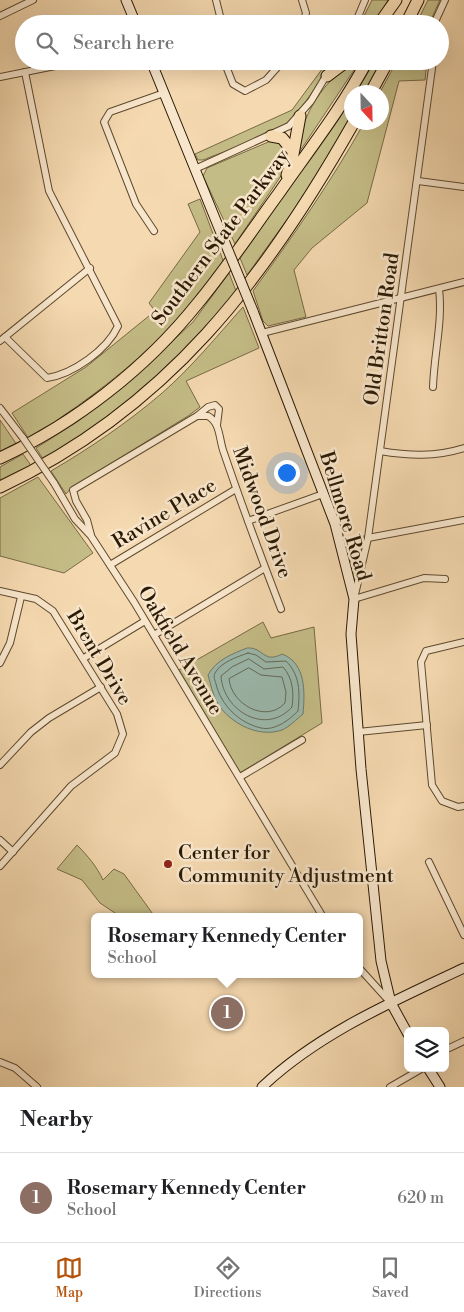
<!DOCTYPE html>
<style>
body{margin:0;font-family:"Libre Bodoni",serif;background:#f6f6f6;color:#202124}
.controls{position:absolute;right:15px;bottom:15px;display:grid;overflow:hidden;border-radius:8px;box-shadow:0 5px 20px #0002}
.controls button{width:45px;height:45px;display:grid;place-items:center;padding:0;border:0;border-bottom:1px solid #e0e0e0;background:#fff;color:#202124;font:25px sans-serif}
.compass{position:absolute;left:344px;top:85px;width:45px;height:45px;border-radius:50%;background:#fff;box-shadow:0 5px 20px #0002;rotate:158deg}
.you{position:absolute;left:286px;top:472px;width:18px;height:18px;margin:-12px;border:4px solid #fff;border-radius:50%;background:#1a73e8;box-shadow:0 0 0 8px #1a73e833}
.badge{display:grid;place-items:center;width:32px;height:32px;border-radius:50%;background:#b45309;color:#fff;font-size:16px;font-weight:700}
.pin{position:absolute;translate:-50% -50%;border:2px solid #fff;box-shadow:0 1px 5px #0006}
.popup{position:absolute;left:91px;top:913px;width:272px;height:65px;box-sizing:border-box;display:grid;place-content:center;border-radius:8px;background:#fff;filter:drop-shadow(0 1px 4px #0005);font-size:16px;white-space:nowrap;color:#757577}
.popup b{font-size:19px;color:#202124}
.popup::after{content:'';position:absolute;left:50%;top:100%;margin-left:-10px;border:10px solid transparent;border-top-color:#fff}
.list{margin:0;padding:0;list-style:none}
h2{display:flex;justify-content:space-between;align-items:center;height:65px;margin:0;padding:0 20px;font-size:21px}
h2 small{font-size:16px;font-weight:400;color:#757577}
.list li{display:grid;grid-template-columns:32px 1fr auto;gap:15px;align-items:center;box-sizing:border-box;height:90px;padding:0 20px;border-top:1px solid #e0e0e0}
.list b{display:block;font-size:19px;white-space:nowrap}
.list p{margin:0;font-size:16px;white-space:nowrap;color:#757577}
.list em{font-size:16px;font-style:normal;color:#757577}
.icon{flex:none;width:28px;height:28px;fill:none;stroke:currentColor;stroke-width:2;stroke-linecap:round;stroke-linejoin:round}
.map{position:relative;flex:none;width:464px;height:1087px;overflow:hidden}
.search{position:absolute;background:#fff;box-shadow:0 5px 20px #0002;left:15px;right:15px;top:15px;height:55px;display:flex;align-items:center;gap:12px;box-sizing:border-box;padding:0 18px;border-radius:28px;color:#757577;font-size:19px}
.sheet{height:155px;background:#fff}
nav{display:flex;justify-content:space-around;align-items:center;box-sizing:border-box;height:70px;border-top:1px solid #e0e0e0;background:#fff;font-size:14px;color:#757577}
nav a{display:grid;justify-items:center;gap:2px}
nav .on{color:#b45309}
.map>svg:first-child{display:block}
.green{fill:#c4bc86;stroke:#776a45}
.water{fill:#9cbaae;stroke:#6e7a6a}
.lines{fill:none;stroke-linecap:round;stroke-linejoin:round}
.shore{stroke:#636a59;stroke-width:1}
.minor-casing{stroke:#5d492f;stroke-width:8}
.secondary-casing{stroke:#2a1904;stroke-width:11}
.motorway-casing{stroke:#2a1904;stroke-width:13}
.minor{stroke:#f8e6cc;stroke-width:6}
.secondary{stroke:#f8e6cc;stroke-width:9}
.motorway{stroke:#f5d9b0;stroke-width:11}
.minor-bridge-casing{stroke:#5d492f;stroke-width:8;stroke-linecap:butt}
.secondary-bridge-casing{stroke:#2a1904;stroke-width:11;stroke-linecap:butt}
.minor-bridge{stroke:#f8e6cc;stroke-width:6}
.secondary-bridge{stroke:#f8e6cc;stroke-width:9}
.poi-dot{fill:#8f2418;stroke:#f8e6cc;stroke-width:2}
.labels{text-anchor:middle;stroke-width:5;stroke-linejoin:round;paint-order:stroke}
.street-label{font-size:20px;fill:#2a1904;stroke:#f8e6cc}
.poi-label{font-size:20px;fill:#2a1904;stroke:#f8e6cc;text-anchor:start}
</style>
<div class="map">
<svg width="464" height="1087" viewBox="0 0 464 1087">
<rect width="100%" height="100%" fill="#f5d9b0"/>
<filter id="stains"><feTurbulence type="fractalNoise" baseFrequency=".004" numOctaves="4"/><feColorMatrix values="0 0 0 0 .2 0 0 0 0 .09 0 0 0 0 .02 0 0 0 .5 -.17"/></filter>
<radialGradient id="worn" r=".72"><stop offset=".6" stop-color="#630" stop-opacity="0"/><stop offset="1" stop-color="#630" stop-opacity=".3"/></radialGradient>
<g class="green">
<path d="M372,0H388L375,24H360Z"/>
<path d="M428,0H440L429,24H416Z"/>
<path d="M328,61H331C320,82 296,120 276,131C253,143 227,150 203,160H198L195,154L292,110Z"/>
<path d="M351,61H360L294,160C302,116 317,90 351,61Z"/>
<path d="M375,61H382L366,92H356Z"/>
<path d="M397,61H427L425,80L399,81L367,203L312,248L294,270L306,317L268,326L263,321L253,291C293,236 331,182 364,123L382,122L380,92Z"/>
<path d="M351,100V119L304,196L247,275L240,258Z"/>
<path d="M273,140L283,142L289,150L285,170L235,244L203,176L207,168Z"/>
<path d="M200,199L224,263C201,291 178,321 151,346C116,380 70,412 29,439L12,413L86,367L155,311L149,303L200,232L188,204Z"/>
<path d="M229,273L236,291L201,335L166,370L91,432L43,459L36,448L77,422L128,383L193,322Z"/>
<path d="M243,307L259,348L186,381L200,407L188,416L71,488L66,494L51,471C90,448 127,423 161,394C191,368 217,336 243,307Z"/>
<path d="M0,420L17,445L0,453Z"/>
<path d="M23,454L32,467L0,483V467Z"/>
<path d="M38,477L93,553L64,573L0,556V498Z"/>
<path d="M364,536L353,590L343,540Z"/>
<path d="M263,622L271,638L314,627L322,723L240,773L179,670Z"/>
<path d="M77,845C88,856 97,867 103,880L114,869L124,874L155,917H121L100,903L82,880L57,869Z"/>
</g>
<path class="water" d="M247,648C264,647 263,664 282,654C306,663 305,692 303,714C297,719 289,727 282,730C259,738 231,724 218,704C213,696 211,685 208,675C216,660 232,654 247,648Z"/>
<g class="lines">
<g class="shore">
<path d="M248,653L256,655L266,662L286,661C300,675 300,692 298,711C289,720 275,731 261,728C239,723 221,705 216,684C215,680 213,677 215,673C221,662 237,657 248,653Z"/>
<path d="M249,659L264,669L283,667C293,678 294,693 292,707C266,736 223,711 221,676L232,667Z"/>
<path d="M249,668L261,675L282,677L286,692L285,703C266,724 231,704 229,679Z"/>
</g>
<g class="minor-casing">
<g id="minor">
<path d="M216,0L222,24"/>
<path d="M302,0L306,13L303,24"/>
<path d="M0,16L33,0"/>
<path d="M355,24L365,0"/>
<path d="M434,24L445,0"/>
<path d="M224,61L233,84L245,91L266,80L283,61"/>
<path d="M433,61L368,538L354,599L424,578L445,579"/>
<path d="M0,77L80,61"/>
<path d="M195,169L289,126L311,101L335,61"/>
<path d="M418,181L464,187"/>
<path d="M154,231L136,204L104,122L110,112L164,93"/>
<path d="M262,333L464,282"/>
<path d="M5,337L47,378C73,374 107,350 118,326L49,191L25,72"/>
<path d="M0,341L90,268"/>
<path d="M433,387C434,354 443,321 439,289"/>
<path d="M0,408L23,438"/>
<path d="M198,416H208C221,423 219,441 224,453C242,506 261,557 281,609"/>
<path d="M380,451C410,456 435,457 464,448"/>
<path d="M54,483L75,519L91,536L134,602L323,917"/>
<path d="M248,521L323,494"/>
<path d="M91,535L87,520L76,501L73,490L197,416L208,407L215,405L219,409L217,425"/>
<path d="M368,538L464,520"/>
<path d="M110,565L236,489"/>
<path d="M0,591L36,599L53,611L117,714L123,734L115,753L71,786L0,866"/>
<path d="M154,635L265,568"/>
<path d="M464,642L426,651L421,662L432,785L442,801L458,807L464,806"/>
<path d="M84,658L145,621"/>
<path d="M0,663L10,643L21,597"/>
<path d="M358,732L427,725"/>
<path d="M0,765L31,732L49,718L101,687"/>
<path d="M240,777L302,740"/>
<path d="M0,840L13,852"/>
<path d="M429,862L464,935"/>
<path d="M360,969L390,1002"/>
<path d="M445,1050L464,1041"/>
<path d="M0,1062L15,1068L37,1087"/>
<path d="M390,1087L423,1068"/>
</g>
</g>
<g class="secondary-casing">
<g id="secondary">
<path d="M126,0L136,24"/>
<path d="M151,61L223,238"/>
<path d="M253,311L335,524L354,599L351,634L361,769L381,961L391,1003L408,1034"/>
<path d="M428,1068L440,1087"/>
<path d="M262,1087C319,1033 394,1001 464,968"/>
</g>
</g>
<g class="motorway-casing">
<g id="motorway">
<path d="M379,24L396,0"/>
<path d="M406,24L418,0"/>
<path d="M327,76L347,61"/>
<path d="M371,92L388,61"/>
<path d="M271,136L282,138L292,150"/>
<path d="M287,175L292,160L300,116"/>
<path d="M0,458C76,423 146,368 198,303C227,268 252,230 279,193C309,150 342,108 367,61"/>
<path d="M0,487C167,409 265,279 354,122"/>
</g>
</g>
<use href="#minor" class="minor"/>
<use href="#secondary" class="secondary"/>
<use href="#motorway" class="motorway"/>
<g class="minor-bridge-casing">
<path id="minor-bridge" d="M23,438L54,483"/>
</g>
<g class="secondary-bridge-casing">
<path id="secondary-bridge" d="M223,238L253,311"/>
</g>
<use href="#minor-bridge" class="minor-bridge"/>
<use href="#secondary-bridge" class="secondary-bridge"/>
</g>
<circle class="poi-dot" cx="168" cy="864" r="5"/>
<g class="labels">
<g class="street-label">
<text transform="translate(220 237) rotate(-53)" y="7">Southern State Parkway</text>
<text transform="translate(381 329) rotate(-82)" y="7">Old Britton Road</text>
<text transform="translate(263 512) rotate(70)" y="7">Midwood Drive</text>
<text transform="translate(164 513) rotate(-31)" y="7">Ravine Place</text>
<text transform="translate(346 516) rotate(73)" y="7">Bellmore Road</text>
<text transform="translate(181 650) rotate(59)" y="7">Oakfield Avenue</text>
<text transform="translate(100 657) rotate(59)" y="7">Brent Drive</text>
</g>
<g class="poi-label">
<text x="178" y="859">Center for<tspan x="178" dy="23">Community Adjustment</tspan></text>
</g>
</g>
<rect width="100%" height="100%" filter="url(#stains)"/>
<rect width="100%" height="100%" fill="url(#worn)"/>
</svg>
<div class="controls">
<button><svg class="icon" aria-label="layers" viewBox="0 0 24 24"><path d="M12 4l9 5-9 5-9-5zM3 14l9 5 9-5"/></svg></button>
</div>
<svg class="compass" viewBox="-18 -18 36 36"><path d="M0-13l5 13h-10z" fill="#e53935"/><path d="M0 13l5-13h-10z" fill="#757577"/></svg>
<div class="you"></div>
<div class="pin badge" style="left:227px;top:1013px;background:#8d6e63">1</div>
<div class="popup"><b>Rosemary Kennedy Center</b>School</div>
<div class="search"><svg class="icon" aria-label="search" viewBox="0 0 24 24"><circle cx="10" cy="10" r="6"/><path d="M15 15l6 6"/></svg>Search here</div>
</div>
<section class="sheet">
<h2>Nearby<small></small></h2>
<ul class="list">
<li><span class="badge" style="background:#8d6e63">1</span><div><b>Rosemary Kennedy Center</b><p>School</p></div><em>620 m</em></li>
</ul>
</section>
<nav>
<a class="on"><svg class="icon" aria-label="map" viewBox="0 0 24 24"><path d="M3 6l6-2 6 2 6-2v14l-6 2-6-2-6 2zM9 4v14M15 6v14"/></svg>Map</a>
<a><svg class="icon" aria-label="directions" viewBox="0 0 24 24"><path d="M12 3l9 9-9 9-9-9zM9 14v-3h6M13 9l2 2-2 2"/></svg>Directions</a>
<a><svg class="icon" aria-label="saved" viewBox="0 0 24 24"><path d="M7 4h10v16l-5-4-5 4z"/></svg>Saved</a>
</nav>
